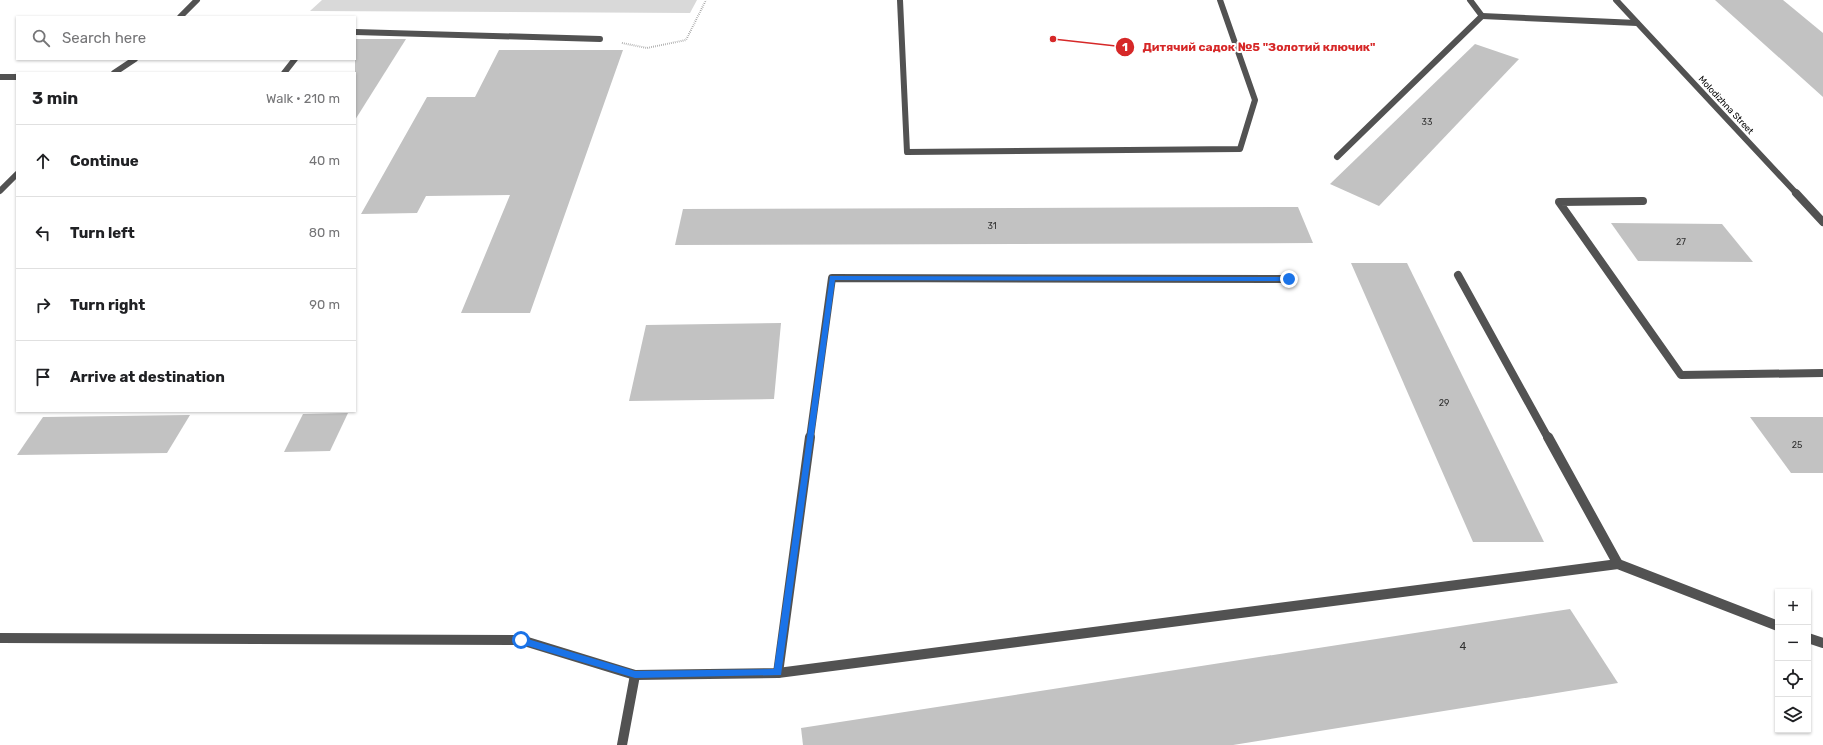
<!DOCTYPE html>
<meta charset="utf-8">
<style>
body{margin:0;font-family:Rubik,sans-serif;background:#f2f2f2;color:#202124}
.controls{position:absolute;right:12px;bottom:12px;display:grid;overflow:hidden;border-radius:0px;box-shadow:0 1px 3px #0004}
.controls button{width:36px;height:36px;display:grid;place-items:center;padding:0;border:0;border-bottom:1px solid #e0e0e0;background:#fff;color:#202124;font:20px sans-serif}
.stop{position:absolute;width:12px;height:12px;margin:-9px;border:3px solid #1a73e8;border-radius:50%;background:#fff}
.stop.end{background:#1a73e8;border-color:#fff;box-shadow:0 1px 4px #0008}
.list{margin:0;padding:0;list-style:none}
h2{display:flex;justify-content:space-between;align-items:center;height:52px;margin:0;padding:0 16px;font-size:17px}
h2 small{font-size:13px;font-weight:400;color:#757577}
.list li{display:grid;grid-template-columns:26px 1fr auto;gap:12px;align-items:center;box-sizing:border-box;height:72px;padding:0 16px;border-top:1px solid #e0e0e0}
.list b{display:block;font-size:15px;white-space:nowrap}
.list em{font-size:13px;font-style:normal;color:#757577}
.icon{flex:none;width:22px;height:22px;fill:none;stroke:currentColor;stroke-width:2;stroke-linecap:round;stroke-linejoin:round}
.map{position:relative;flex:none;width:1823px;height:745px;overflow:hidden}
.search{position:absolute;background:#fff;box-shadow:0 1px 3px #0004;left:16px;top:16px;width:340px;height:44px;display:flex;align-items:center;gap:10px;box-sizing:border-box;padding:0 14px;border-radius:0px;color:#757577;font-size:15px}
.panel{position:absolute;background:#fff;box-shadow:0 1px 3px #0004;left:16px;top:72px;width:340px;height:340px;border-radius:0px}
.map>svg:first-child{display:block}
.green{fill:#d9d9d9}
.building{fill:#c2c2c2}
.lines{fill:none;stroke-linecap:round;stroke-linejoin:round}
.path{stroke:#747474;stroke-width:2;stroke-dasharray:0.5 1.5;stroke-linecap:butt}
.service-far2{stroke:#525252;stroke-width:6}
.service-far1{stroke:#525252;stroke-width:8}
.service{stroke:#525252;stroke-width:10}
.tertiary-far1{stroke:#525252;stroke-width:6}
.tertiary{stroke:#525252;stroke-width:8}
.route{fill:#1a73e8}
.labels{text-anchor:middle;stroke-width:4;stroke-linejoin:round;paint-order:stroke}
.far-street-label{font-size:9px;fill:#000;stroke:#fff}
.number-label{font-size:9px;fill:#303030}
.near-number-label{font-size:11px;fill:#303030}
.leader{fill:none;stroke:#d62828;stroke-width:1.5}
.callout-dot{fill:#d62828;stroke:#fff;stroke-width:1.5}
.mark-label{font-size:12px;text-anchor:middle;font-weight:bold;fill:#fff}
.callout-label{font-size:12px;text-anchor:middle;font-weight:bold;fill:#d62828;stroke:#fff;stroke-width:4;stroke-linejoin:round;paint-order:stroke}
</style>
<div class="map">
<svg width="1823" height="745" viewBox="0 0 1823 745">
<rect width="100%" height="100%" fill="#fff"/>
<path class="green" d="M322,0H697L690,13L310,11Z"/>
<g class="building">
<path d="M1715,0H1783L1823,33V97Z"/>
<path d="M355,39H406L355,120Z"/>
<path d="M1475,44L1519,59L1379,206L1330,184Z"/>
<path d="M499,50H623L530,313H461L510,195L426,196L417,213L361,214L427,97H475Z"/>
<path d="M1298,207L1313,243L675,245L683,209Z"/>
<path d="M1611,223L1722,224L1753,262L1638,261Z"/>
<path d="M1351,263H1407L1544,542H1473Z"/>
<path d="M781,323L774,399L629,401L646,325Z"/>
<path d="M348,413L330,451L284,452L303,414Z"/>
<path d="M190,415L167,453L17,455L43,417Z"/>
<path d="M1750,417H1823V473H1791Z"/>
<path d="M1570,609L1618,683L1233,745H803L801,728Z"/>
</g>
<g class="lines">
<path class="path" d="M622,43L647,48L686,40L706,0"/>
<g class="service-far2">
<path d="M900,0L907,152L1240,149L1255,100L1220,0"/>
<path d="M1482,16L1637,23"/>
<path d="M180,17L197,0"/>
<path d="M355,32L600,39"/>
<path d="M114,73L135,59"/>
<path d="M284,73L295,59"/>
<path d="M0,77H17"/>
<path d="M1337,157L1482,16L1470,0"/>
<path d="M0,191L17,174"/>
</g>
<g class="service-far1">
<path d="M1643,201L1559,202L1681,375L1823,373"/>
<path d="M1458,275L1548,438"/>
<path d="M810,438L832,278L1289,279"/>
</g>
<g class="service">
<path d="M1548,437L1618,564"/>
<path d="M0,638L521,640L635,675L778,673L1618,564L1778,626"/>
<path d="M1808,638L1823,643"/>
<path d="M778,673L810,437"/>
<path d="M622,745L635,675"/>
</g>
<path class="tertiary-far1" d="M1616,0L1797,194"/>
<path class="tertiary" d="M1796,193L1823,222"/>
</g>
<path class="route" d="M830,276L1289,277L1292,279L1289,281L835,280L781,675L635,678L518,643L517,640L521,637L635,671L774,669Z"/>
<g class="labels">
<g class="far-street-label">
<text transform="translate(1726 105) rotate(47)" y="3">Molodizhna Street</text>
</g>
<g class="number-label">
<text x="1427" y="125">33</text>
<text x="992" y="229">31</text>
<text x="1681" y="245">27</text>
<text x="1444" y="406">29</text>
<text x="1797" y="448">25</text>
</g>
<g class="near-number-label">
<text x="1463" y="650">4</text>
</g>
</g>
<path class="leader" d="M1053 39L1125 47"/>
<g class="callout-dot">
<circle cx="1053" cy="39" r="4"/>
<circle cx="1125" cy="47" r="10"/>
</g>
<g class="mark-label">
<text x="1125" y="51">1</text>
</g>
<g class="callout-label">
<text x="1259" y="51">Дитячий садок №5 "Золотий ключик"</text>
</g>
</svg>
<div class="controls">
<button>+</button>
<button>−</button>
<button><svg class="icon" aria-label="locate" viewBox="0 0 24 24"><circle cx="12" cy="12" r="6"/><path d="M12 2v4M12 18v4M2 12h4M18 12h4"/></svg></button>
<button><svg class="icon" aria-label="layers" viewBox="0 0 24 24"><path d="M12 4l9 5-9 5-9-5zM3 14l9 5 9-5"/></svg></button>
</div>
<div class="stop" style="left:521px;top:640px"></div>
<div class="stop end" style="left:1289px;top:279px"></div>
<div class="search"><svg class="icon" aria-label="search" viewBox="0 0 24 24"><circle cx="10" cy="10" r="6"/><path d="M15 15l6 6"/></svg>Search here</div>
<section class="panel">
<h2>3 min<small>Walk · 210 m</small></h2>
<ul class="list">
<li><svg class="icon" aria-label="ahead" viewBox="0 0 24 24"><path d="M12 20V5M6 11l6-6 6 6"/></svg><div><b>Continue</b></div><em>40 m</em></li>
<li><svg class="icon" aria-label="left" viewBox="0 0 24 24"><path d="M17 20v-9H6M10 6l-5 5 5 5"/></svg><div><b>Turn left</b></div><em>80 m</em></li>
<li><svg class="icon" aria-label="right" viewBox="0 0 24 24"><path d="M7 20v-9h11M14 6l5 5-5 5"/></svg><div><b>Turn right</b></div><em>90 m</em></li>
<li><svg class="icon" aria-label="arrive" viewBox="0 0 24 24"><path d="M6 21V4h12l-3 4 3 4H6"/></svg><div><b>Arrive at destination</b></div></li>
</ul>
</section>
</div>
